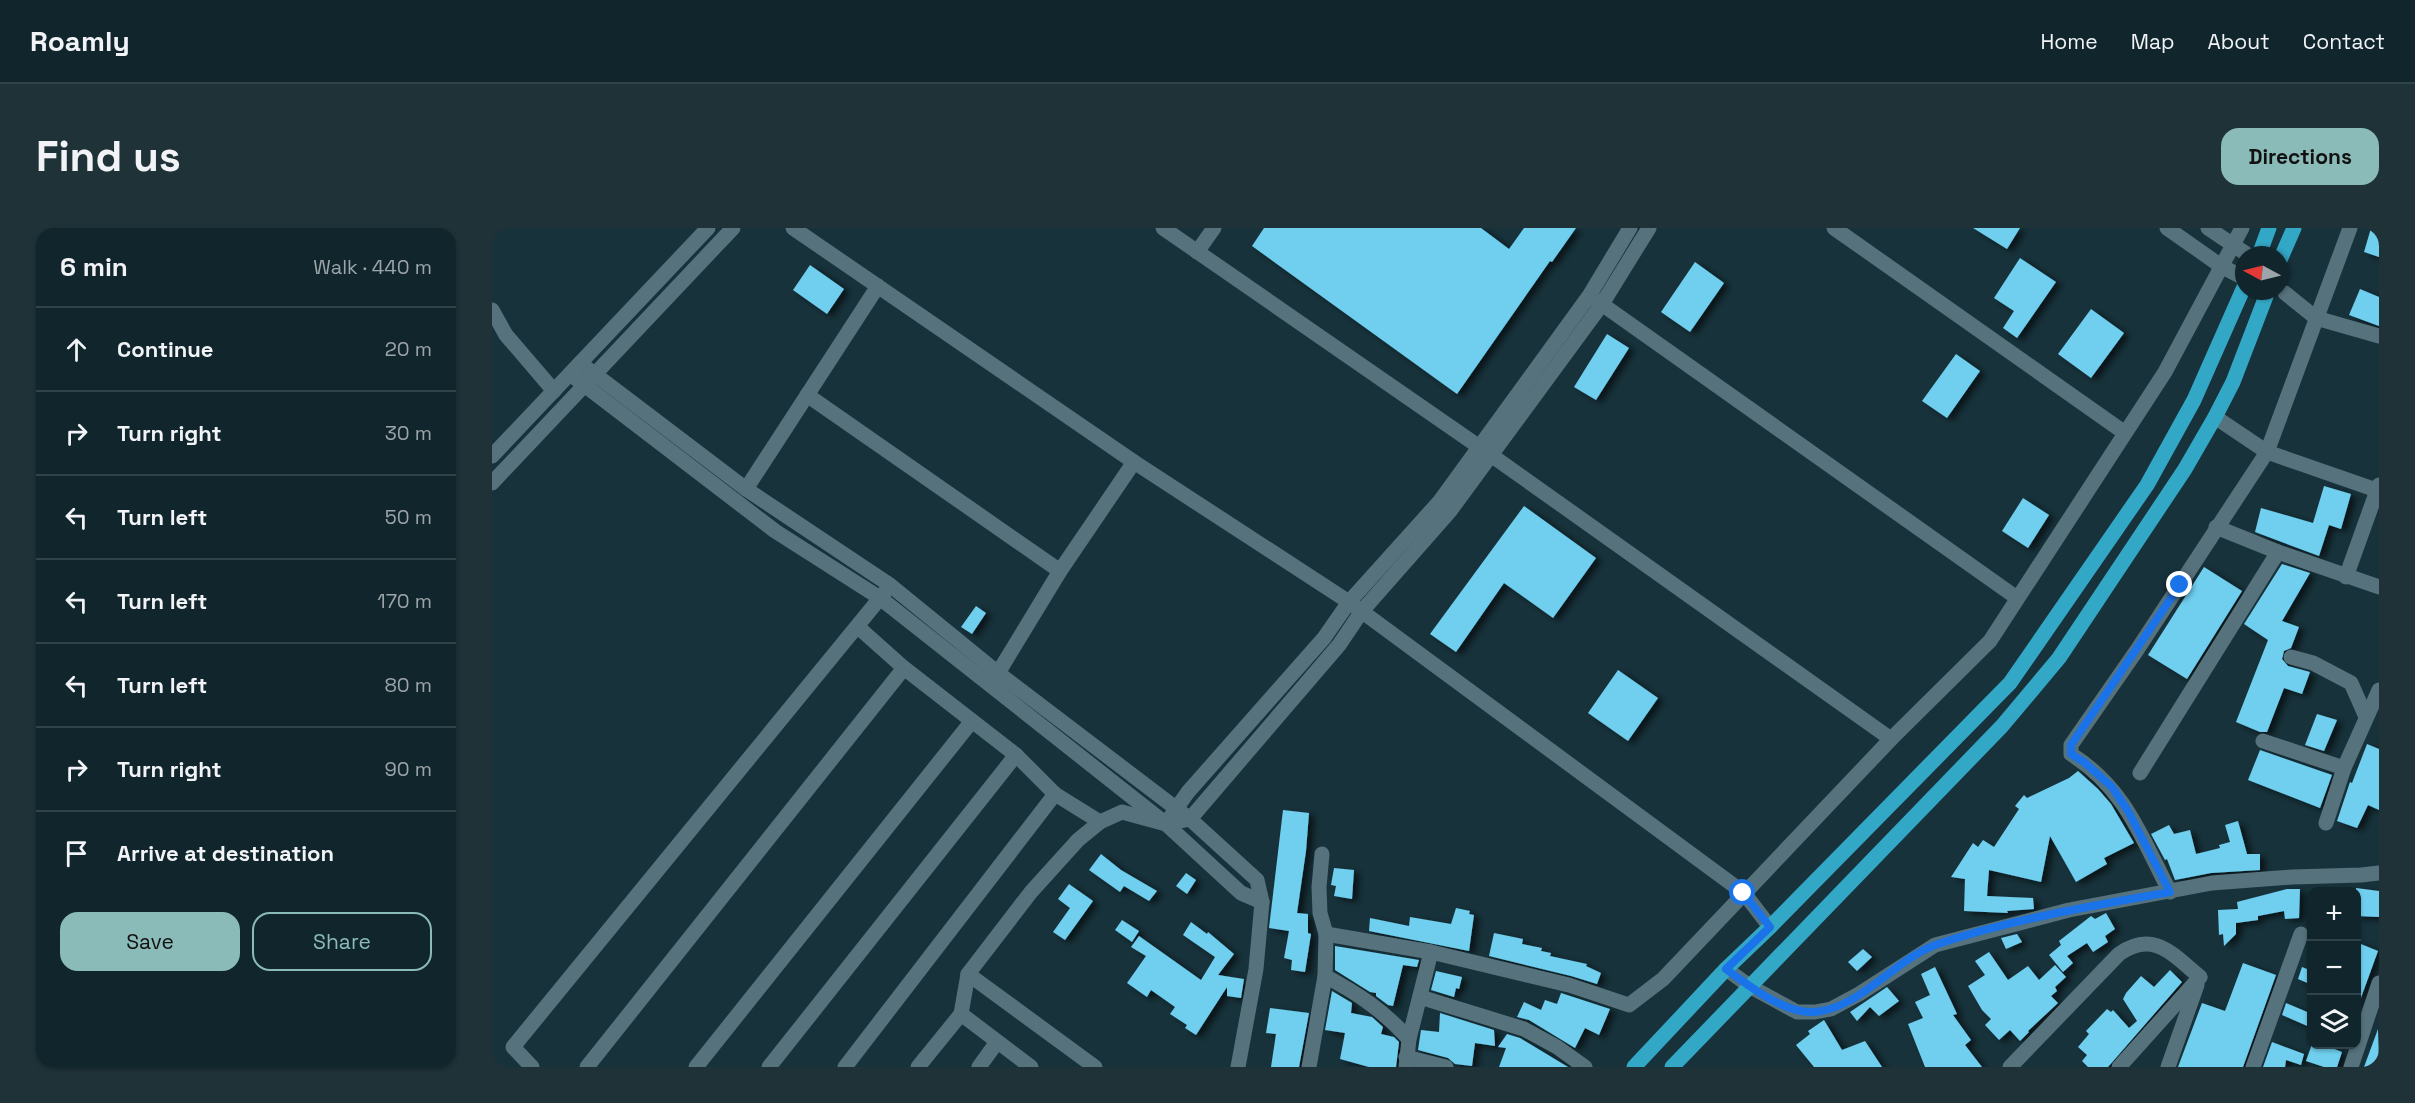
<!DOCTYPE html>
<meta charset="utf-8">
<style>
body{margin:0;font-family:"Space Grotesk",sans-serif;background:#1e3238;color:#f1f3f6}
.controls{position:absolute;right:18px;bottom:18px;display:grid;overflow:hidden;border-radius:12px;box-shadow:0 2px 4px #0004}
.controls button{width:54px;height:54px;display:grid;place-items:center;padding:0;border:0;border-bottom:2px solid #304348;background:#11262c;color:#f1f3f6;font:30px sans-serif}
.compass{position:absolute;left:1743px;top:18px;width:54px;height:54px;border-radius:50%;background:#11262c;box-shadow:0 2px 4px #0004;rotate:277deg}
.stop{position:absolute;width:18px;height:18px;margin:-14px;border:4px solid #1a73e8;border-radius:50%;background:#fff}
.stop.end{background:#1a73e8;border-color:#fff;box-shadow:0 2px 6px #0008}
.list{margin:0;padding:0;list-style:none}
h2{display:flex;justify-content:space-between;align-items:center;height:78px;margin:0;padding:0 24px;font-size:26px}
h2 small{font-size:20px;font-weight:400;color:#9ca5a9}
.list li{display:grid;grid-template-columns:39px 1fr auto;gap:18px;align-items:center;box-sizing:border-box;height:84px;padding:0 24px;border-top:2px solid #304348}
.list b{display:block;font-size:22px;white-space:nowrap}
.list em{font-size:20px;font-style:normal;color:#9ca5a9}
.actions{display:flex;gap:12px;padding:18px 24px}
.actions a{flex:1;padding:14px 0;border:2px solid #8bbbb9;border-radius:18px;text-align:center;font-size:21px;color:#8bbbb9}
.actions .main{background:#8bbbb9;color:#111}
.icon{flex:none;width:33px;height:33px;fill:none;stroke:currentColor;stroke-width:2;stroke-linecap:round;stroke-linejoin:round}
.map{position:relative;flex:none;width:1887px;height:839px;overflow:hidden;border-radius:18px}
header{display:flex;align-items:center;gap:36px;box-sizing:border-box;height:84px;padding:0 30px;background:#11262c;border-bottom:2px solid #304348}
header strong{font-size:28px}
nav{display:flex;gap:33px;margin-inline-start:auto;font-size:21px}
.intro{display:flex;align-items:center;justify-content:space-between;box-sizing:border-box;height:144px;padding:0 36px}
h1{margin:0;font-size:42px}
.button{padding:15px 27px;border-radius:18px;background:#8bbbb9;color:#111;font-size:21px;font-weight:700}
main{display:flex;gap:36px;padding:0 36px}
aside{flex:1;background:#11262c;border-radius:18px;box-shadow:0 2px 4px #0004}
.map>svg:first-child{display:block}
.building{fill:#6fcfef;filter:url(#shadow)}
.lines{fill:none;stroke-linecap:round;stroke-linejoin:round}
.minor{stroke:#56727c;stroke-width:15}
.major{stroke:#33a7c6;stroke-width:15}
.route{stroke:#1a73e8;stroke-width:8}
</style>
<header>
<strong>Roamly</strong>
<nav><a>Home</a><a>Map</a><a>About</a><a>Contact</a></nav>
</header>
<div class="intro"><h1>Find us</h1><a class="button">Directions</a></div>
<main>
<aside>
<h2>6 min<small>Walk · 440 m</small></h2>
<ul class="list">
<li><svg class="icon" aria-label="ahead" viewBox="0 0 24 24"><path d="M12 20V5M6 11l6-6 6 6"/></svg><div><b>Continue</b></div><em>20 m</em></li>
<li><svg class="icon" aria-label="right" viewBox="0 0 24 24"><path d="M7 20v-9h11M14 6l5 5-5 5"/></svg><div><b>Turn right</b></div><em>30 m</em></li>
<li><svg class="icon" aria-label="left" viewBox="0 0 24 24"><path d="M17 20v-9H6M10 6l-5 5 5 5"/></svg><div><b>Turn left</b></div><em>50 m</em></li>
<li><svg class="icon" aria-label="left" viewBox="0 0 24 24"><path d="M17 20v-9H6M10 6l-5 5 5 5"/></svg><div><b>Turn left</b></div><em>170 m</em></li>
<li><svg class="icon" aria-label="left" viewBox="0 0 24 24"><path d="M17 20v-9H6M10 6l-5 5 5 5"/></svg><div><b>Turn left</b></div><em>80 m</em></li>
<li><svg class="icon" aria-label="right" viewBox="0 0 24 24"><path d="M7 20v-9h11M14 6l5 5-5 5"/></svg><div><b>Turn right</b></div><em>90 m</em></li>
<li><svg class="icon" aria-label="arrive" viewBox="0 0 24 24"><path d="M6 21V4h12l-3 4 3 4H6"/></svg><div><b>Arrive at destination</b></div></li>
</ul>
<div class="actions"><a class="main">Save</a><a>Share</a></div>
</aside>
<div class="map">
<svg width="1887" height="839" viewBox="0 0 1887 839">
<defs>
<filter id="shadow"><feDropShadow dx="5.5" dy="3" stdDeviation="3" flood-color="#0009"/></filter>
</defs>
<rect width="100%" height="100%" fill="#17323b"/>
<g class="building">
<path d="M772,0H989L1017,21L1032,0H1084L1060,34L1058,33L965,166L760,18Z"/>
<path d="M1481,0H1528L1515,21Z"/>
<path d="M1879,0H1887V29L1872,24Z"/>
<path d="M1528,30L1564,54L1525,110L1511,100L1522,83L1502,70Z"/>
<path d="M1203,34L1232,55L1198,104L1169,84Z"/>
<path d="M318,37L352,61L335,86L301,62Z"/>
<path d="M1868,61L1887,69V98L1857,87Z"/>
<path d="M1599,81L1632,105L1599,150L1566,126Z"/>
<path d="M1115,106L1137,120L1104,172L1082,159Z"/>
<path d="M1464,126L1488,143L1455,190L1430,173Z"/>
<path d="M1832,258L1859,266L1849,301L1837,297L1827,328L1763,304L1769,280L1821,295Z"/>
<path d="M1531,270L1557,287L1536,320L1510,303Z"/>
<path d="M1032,278L1104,330L1061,390L1012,355L964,424L938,406Z"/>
<path d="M1790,336L1818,345L1790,393L1807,399L1799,420L1792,423L1790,431L1796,438L1818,444L1810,466L1792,460L1775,504H1768L1744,494L1776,412L1752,396Z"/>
<path d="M1712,339L1750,363L1695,451L1656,427Z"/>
<path d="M484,378L494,385L480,406L469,399Z"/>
<path d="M1126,442L1166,470L1136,513L1096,485Z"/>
<path d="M1825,486L1845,492L1832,523L1813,517Z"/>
<path d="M1875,516L1887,521V582L1876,577L1865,600L1845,593L1858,554L1860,555Z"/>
<path d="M1768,522L1840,547L1828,580L1756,552Z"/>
<path d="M1586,543L1606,561L1619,576L1642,615L1612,630L1615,636L1584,654L1558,608L1549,654L1497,642L1495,668L1541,670L1542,681L1515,683L1516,685L1472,683L1473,651L1459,649L1481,615L1486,619L1491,612L1502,619L1527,581L1523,578L1532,567L1535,570L1577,550Z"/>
<path d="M791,582L817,585L814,623L805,685L816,686V705L819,706L813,744L799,742L800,732L792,730L797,703L777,700Z"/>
<path d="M1746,593L1755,626H1768V642L1719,645L1683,652L1675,631L1673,632L1659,606L1677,597L1682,606L1698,602L1704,626L1728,620L1727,617L1738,614L1733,597Z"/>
<path d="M609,626L629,642L665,663L657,673L632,658L628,664L597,642Z"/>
<path d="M842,640L862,642L860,671L842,668L844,658L839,657Z"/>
<path d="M694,645L704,652L695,666L684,658Z"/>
<path d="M577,656L601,673L573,712L561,704L578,680L566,671Z"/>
<path d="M1864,660L1887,663V689L1864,688Z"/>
<path d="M1795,661H1808L1807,690L1793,691L1792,683L1766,688V692L1744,695V706L1732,718L1731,706L1727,707L1726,682L1746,681L1745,674Z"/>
<path d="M964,680L978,683L977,686L982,687L977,723L877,703L878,690L917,698L918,689L959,696Z"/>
<path d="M1614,685L1623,701L1613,708L1616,714L1601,724L1595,715L1575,728L1581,735L1571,744L1557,727L1569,717L1567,713L1599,688L1603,691Z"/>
<path d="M630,692L647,703L640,714L623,702Z"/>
<path d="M699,694L715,706L716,704L742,726L726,747L752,751L749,770L735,768V759L704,807L693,800L695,797L678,786L683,779L659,762L655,769L635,755L654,728L639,719L647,708L709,752L723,729L691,707Z"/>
<path d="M1002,705L1031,711L1030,716L1050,720L1049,723L1059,725L1058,728L1095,736L1094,738L1109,745L1105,756L1079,748L997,728Z"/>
<path d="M1525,706L1530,714L1514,721L1509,710Z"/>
<path d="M1864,714L1886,723L1866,778H1864Z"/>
<path d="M843,718L927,732L925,739L911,737L901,778L896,777L884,768V765L878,764L843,742Z"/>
<path d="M1371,721L1380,729L1365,743L1356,734Z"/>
<path d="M1497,724L1516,752L1536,738L1547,752L1563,737L1574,749L1563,759L1565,763L1559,768L1566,775L1536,803L1537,804L1528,813L1518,802L1507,812L1493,797L1499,791L1490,782L1476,758L1493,747L1483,733Z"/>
<path d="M1751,735L1784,747L1751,839H1686L1710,775L1733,783Z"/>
<path d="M1443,739L1465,786L1461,787L1479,812L1473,817L1490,839H1433L1416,796L1431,790L1423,774L1438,767L1429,746Z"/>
<path d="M1810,739L1820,743V757L1806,751Z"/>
<path d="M1678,742L1690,754L1616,839H1596L1590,833L1595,827L1586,819L1597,806L1594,803L1615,781L1619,784L1621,782L1637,800L1645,793L1631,771L1634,765L1649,748L1662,759Z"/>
<path d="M944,743L970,749L967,761L964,760L962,769L939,762Z"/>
<path d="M1395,759L1407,773L1387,788L1378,779L1365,793L1358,784Z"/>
<path d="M840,763L860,775L859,785L880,789L891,799L889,806L902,809L907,814L904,839H877L848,831L853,805L833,802Z"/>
<path d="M1069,765L1118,781L1107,807L1093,800L1083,820L1037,792L1025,789L1032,774L1049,782L1053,772L1065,776Z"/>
<path d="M1794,775L1820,786V800L1790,787Z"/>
<path d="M778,780L817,785L807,839H779L784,806L774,805Z"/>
<path d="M948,785L1002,802L1003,818L983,815L980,838L963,836L956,830L926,822L929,802L947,804Z"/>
<path d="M1332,792L1350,822L1373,813L1390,839H1322L1304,817L1318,806L1316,803Z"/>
<path d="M1886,801L1887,839H1872Z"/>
<path d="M1015,806L1028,810L1076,839H1007L1014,820L1006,819Z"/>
<path d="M1780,814L1812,826L1809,837L1794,832L1793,839H1771Z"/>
<path d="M1820,816H1830L1850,824L1845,839H1832L1814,833Z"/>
</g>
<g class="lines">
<g class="minor">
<path d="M301,0L642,234L857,374L1252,665L1278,699"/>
<path d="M671,0L999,227L1399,511"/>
<path d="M1342,0L1633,205"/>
<path d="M1675,0L1729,38L1752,50"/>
<path d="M1716,0L1756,27"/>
<path d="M705,24L722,0"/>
<path d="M1793,65L1824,90L1887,108"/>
<path d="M1104,72L1525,370"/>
<path d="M0,82L14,107L62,163"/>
<path d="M88,135L254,261L398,357L506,445L698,591L765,652L770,674L764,741L746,839"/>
<path d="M78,146L283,303L388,370L674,596L749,665L770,674"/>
<path d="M315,167L568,343"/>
<path d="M1723,189L1775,224L1887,263"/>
<path d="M0,228L216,0"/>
<path d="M0,255L241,0"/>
<path d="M254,261L386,58"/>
<path d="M1724,299L1786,324L1887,359"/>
<path d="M1854,349L1887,257"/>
<path d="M366,399L412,440L524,527L563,566L608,594"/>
<path d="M1799,429L1821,435L1859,455L1874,489"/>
<path d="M506,445L568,343L642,234"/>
<path d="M1771,513L1852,540"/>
<path d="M1648,545L1786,324"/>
<path d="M679,588L696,564L832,410L857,374L948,273L1097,68L1138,0"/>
<path d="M1834,595L1852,540L1887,462"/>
<path d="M1678,664C1649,609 1634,561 1579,526V517L1645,422L1775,224L1858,0"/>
<path d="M834,706L939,724L1077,757L1137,777L1171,751L1399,511L1498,413L1673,144L1750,0"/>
<path d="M1234,741L1259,759L1305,784H1323L1339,781L1367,766L1443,717L1577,682L1720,655L1800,649L1869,647L1887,645"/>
<path d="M476,746L603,839"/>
<path d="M833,748C865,765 892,783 917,811"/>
<path d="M928,769L1032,801L1065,819L1093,839"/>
<path d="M469,786L539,839"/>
<path d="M914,829L954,839"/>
<path d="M40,839L21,819L393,364"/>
<path d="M95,839L412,440"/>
<path d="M204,839L480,493"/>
<path d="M277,839L524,527"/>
<path d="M353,839L563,566"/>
<path d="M426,839L469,786L476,746L539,664L586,612L608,594L630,584L674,596L698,591L847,417L870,383L958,283L1110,76L1157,0"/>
<path d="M487,839L505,814"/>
<path d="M817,839L833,748L834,706L828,685L827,659L830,626"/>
<path d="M914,839L917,811L939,724"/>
<path d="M1518,839L1627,726C1662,701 1682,728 1708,749"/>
<path d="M1627,839L1708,749"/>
<path d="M1676,839L1705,757"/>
<path d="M1761,839L1809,706"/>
<path d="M1859,839L1887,755"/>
</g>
<g class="major">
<path d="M1767,27L1777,0"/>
<path d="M1788,32L1802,0"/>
<path d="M1142,839L1234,741L1278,699L1518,455L1655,257L1702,172L1752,59"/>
<path d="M1180,839L1510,498L1567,430L1693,241L1723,189L1741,154L1776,63"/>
</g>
</g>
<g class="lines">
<path class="route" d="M1251,665L1278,699L1234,741C1257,758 1293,786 1322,784C1368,781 1404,730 1446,716C1521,691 1600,678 1678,664L1636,583L1620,559L1592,534L1579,526V517L1688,357"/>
</g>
</svg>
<div class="controls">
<button>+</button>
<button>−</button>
<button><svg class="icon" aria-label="layers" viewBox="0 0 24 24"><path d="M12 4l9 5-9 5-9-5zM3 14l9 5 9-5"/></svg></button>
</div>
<svg class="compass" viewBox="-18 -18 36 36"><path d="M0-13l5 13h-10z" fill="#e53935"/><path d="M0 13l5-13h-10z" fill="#9ca5a9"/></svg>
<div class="stop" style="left:1251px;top:665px"></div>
<div class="stop end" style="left:1688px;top:357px"></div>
</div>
</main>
